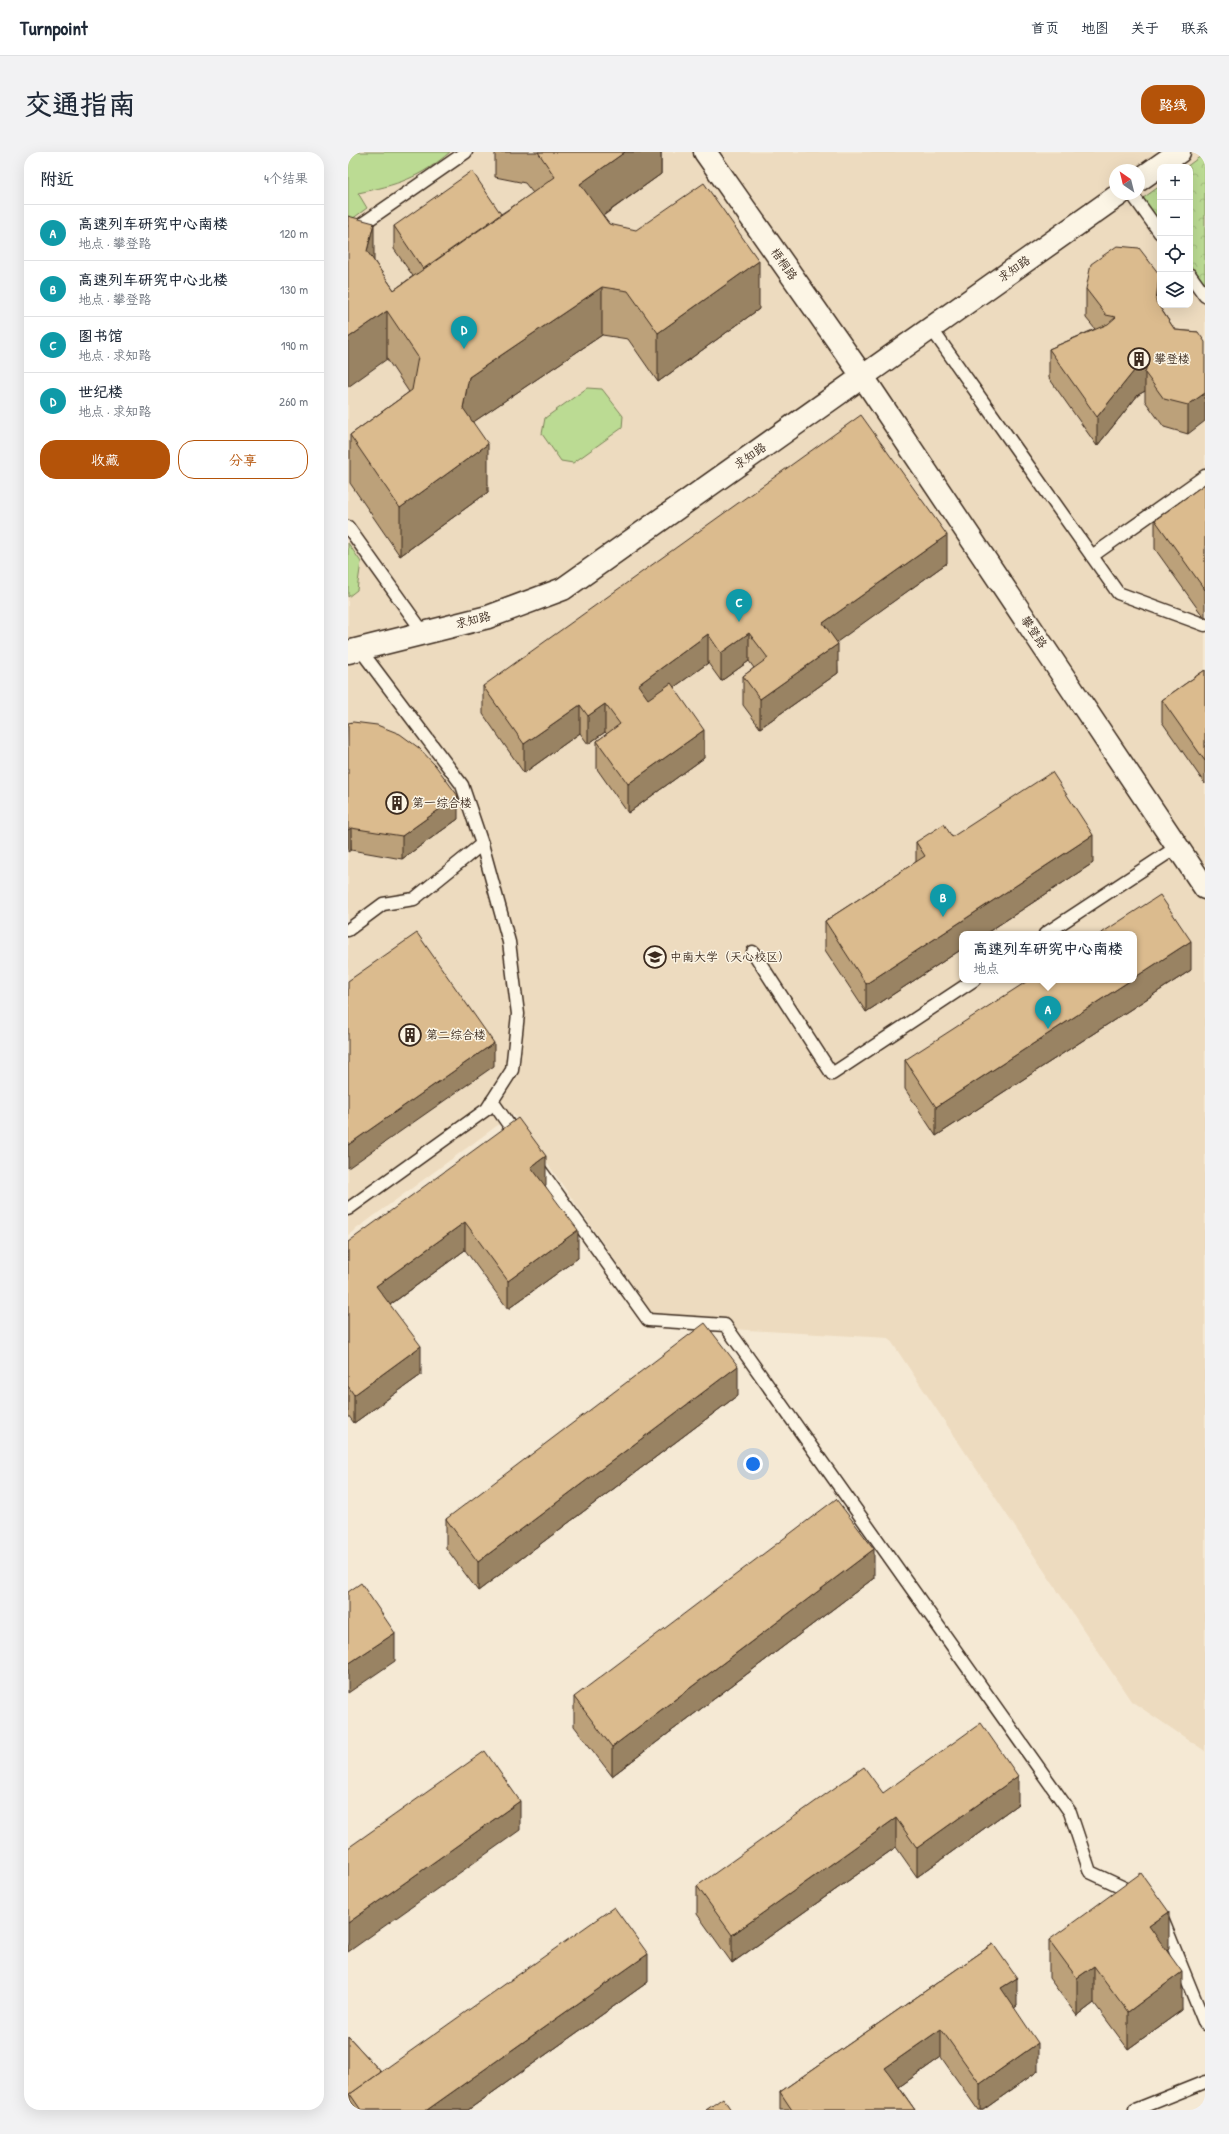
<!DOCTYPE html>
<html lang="zh">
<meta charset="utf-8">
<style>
body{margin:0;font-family:"Patrick Hand","LXGW WenKai TC",sans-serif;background:#f2f2f3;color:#1f2937}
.controls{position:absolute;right:12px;top:12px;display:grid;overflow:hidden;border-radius:8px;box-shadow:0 4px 16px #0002}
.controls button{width:36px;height:36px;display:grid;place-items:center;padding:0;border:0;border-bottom:1px solid #e0e1e3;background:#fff;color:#1f2937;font:20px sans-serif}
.compass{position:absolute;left:761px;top:12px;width:36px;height:36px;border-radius:50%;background:#fff;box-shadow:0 4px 16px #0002;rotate:325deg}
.you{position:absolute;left:405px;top:1312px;width:14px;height:14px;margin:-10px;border:3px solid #fff;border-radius:50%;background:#1a73e8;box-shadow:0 0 0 6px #1a73e833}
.badge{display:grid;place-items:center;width:26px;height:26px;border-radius:50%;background:#b45309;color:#fff;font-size:13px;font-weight:700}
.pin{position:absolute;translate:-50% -33px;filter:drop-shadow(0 1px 2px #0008)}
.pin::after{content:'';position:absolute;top:21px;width:14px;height:12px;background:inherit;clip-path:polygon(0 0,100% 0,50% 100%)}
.popup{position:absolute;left:611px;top:779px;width:178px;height:52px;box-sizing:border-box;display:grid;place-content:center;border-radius:8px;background:#fff;filter:drop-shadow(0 1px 3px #0005);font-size:13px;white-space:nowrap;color:#747a83}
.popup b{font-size:15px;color:#1f2937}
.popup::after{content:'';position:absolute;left:50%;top:100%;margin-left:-8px;border:8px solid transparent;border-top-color:#fff}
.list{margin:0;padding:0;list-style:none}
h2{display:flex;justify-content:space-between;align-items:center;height:52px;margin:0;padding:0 16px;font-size:17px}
h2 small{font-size:13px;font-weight:400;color:#747a83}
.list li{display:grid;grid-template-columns:26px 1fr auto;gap:12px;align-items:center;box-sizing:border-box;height:56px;padding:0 16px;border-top:1px solid #e0e1e3}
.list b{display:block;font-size:15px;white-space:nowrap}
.list p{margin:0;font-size:13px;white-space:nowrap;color:#747a83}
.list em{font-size:13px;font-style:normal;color:#747a83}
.actions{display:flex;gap:8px;padding:12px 16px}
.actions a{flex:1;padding:9px 0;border:1px solid #b45309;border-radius:16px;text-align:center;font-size:14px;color:#b45309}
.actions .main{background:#b45309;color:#fff}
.icon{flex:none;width:22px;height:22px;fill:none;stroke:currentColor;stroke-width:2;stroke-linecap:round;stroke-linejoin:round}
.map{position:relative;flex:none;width:857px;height:1958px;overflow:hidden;border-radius:16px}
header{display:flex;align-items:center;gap:24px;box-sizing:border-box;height:56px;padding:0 20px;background:#fff;border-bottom:1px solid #e0e1e3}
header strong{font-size:19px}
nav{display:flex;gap:22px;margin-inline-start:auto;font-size:14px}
.intro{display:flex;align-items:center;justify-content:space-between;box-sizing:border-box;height:96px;padding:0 24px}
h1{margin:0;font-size:28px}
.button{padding:10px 18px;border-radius:16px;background:#b45309;color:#fff;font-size:14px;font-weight:700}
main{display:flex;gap:24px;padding:0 24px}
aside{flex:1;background:#fff;border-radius:16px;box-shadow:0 4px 16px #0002}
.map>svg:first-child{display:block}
.built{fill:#eddbbf;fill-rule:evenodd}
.forest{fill:url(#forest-crowns);stroke:#7b8258}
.garden{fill:#bbdb93;stroke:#7b8258}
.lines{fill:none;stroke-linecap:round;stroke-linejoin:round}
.lane-casing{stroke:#3b2a1e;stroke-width:15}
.street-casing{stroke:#3b2a1e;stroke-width:25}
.lane{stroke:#fcf5e5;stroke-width:12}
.street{stroke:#fcf5e5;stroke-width:22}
.wall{fill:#bca17a;stroke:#3b2a1e}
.shaded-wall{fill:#998363;stroke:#3b2a1e}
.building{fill:#dbbb8e;stroke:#3b2a1e}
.labels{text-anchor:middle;stroke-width:3;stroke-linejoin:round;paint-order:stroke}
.street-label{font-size:12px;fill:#3b2a1e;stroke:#fcf5e5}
.poi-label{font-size:12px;fill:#3b2a1e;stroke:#fcf5e5;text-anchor:start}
</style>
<header>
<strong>Turnpoint</strong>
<nav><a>首页</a><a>地图</a><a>关于</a><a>联系</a></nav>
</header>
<div class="intro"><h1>交通指南</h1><a class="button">路线</a></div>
<main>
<aside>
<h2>附近<small>4个结果</small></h2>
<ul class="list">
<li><span class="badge" style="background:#0f9aa8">A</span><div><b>高速列车研究中心南楼</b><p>地点 · 攀登路</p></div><em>120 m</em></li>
<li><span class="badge" style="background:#0f9aa8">B</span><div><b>高速列车研究中心北楼</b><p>地点 · 攀登路</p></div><em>130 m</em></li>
<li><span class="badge" style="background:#0f9aa8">C</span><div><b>图书馆</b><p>地点 · 求知路</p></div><em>190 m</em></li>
<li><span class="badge" style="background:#0f9aa8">D</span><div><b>世纪楼</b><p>地点 · 求知路</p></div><em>260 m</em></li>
</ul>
<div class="actions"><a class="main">收藏</a><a>分享</a></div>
</aside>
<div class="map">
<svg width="857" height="1958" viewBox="0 0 857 1958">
<defs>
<pattern id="forest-crowns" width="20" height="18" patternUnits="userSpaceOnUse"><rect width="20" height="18" fill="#bbdb93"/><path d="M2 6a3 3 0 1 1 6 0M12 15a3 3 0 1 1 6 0" fill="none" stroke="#a2bc7e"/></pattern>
</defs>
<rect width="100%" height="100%" fill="#f5e9d4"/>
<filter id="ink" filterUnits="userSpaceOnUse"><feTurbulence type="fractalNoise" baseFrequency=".025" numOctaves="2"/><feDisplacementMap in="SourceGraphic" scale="8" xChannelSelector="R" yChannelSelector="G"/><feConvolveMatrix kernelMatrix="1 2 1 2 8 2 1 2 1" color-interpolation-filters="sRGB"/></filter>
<g filter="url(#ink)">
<path class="built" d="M0,0H857V1599L783,1549L541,1186L312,1173L165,962L0,1083ZM812,15H842V153H812ZM767,18H791V42H767ZM614,782H786V828H614Z"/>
<g class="forest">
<path d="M857,1V140L842,119V15H838Z"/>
<path d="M812,34V78L791,49Z"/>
</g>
<g class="garden">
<path d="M0,0H102C72,26 49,33 10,41L19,56L0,70Z"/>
<path d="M239,236L254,237L275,264L274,276L225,311L213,309L194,282L197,266Z"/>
<path d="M0,391L13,410L9,438L0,445Z"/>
</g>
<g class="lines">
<g class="lane-casing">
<g id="lane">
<path d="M784,42L812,81"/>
<path d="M0,82L118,0"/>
<path d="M842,123L857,144"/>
<path d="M583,176L770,441L857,473"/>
<path d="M0,375L75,480"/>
<path d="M744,404L857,324"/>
<path d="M0,778L35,752L66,747L134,692"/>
<path d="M697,782L829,695"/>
<path d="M405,800L484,922L626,828"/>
<path d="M144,949L170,986"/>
<path d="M188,1012L300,1168L377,1173L722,1660L742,1720L789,1742"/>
<path d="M0,1057L139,957L164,918L170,862L161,790L134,692L114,633L11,496"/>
<path d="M815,1769L857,1872"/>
<path d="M787,1958L857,1930"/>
</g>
</g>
<g class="street-casing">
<g id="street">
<path d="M357,0L515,225L857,736"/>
<path d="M791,28L831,0"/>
<path d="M0,500L140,465L215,437L772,42"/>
</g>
</g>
<use href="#lane" class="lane"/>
<use href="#street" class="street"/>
</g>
<g class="wall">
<path d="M147,0H313V22L255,64L261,72L411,157L310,230L280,187L254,183L125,270L140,340L52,404L2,331V283L61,240L39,207L26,109L46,138L65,124L46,97V74L153,62L185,41L177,31L147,25Z"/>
<path d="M738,137L811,151V154L827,178L850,180L840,282L816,275L797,249V239L790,243L749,294L701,226V197L747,177L738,166Z"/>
<path d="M857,332V467L807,397V368Z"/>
<path d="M599,411L488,490L490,521L412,576L395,553V524L406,516L401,509L373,529L360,511L326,535L356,606L280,661L249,617V589L259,582L257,580L240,592L232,581L176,621L135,562V534Z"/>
<path d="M857,518V632L814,570V548Z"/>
<path d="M0,571L110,667L54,707L3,698Z"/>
<path d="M604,685L745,711L637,782H614V797L518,860L477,798V769L568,710V690Z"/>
<path d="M843,818L588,984L557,937V908Z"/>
<path d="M197,1033L230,1106L160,1157L117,1098L42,1153L73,1223L6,1271L0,1263V1090L198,1033Z"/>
<path d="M390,1243L130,1439L98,1396V1367Z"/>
<path d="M526,1426L264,1624L226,1574V1545Z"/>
<path d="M535,1641L670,1652L569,1725L548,1695L384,1811L349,1762V1734Z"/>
<path d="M701,1788L821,1797L819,1799L834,1858L780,1897L746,1851L729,1864L701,1826Z"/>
<path d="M645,1792L669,1854L666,1856L690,1919L635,1958H630L593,1905L551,1935L567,1958H432V1940Z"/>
<path d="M300,1830L120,1958H0V1884L33,1920Z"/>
</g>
<g class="shaded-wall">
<path d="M277,0H313V22L232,80V32Z"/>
<path d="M26,71V119L19,99Z"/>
<path d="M411,109V157L310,230V181Z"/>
<path d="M811,122V151L808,178V150Z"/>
<path d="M254,135V183L121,273L115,256L121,225Z"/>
<path d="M39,159V207L0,235V186Z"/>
<path d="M800,208L797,221V239L790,243L749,294V265L790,214Z"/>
<path d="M857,241V269L840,282V253Z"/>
<path d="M140,292V340L52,404V356Z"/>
<path d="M599,383V411L475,500V471Z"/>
<path d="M401,481V509L373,529V501Z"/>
<path d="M360,482V511L290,561V533Z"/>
<path d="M490,492V521L412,576V547Z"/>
<path d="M257,552V580L240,592V564Z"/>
<path d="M232,553V581L176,621V592Z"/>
<path d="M356,578V606L280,661V632Z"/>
<path d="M110,644V667L54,707V684Z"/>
<path d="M3,676V698L0,700V678Z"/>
<path d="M745,683V711L637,782H614V797L518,860V832Z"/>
<path d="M843,789V818L588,984V955L783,828H786V826Z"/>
<path d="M146,891V914L0,1016V993Z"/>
<path d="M198,1004V1033L183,1043V1015Z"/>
<path d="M117,1070V1098L28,1163V1134Z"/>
<path d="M230,1078V1106L160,1157V1129Z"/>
<path d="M73,1194V1223L6,1271V1243Z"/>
<path d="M390,1214V1243L130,1439V1410Z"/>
<path d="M526,1397V1426L264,1624V1595Z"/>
<path d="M47,1481V1509L0,1541V1512Z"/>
<path d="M670,1624V1652L569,1725V1696Z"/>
<path d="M172,1649V1678L0,1800V1771Z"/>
<path d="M548,1666V1695L384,1811V1783Z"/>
<path d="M821,1760V1797L801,1812V1774Z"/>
<path d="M300,1802V1830L120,1958H79Z"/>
<path d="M746,1814V1851L729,1864V1826Z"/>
<path d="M834,1820V1858L780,1897V1860Z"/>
<path d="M669,1826V1854L653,1865V1836Z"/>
<path d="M593,1877V1905L537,1945V1916Z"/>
<path d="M690,1891V1919L635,1958H632V1932Z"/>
</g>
<g class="building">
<path d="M190,0H277L232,32L261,72L288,78L356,31L411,109L310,181L280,139L254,135L121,225L115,256L140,292L52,356L2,283L64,238L70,205L39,159L0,186V64L26,71L19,99L46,138L207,25Z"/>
<path d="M124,19L153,62L75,117L46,74Z"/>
<path d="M769,94L791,96L811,122L808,150L827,178L850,180L857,190V241L840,253L816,247L797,221L800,208L790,214L749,265L701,197L760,172L768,165L758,163L738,137L743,112Z"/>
<path d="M513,263L599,383L475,471L490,492L412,547L395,524L420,506L401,481L373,501L360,482L290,533L300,547L323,531L356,578L280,632L249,589L272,572L257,552L240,564L232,553L176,592L135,534Z"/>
<path d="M857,332V438L807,368Z"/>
<path d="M857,518V609L814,548Z"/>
<path d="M5,570L29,573L52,582L71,596L87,613L110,644L54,684L3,676L0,678V571Z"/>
<path d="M704,620L745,683L518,832L477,769L577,704L568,690L596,672L604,685Z"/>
<path d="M812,743L843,789L786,826V782H752Z"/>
<path d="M69,781L146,891L0,993V829Z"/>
<path d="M681,828H783L588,955L557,908Z"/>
<path d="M170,966L198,1004L183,1015L230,1078L160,1129L117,1070L28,1134L73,1194L6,1243L0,1234V1090Z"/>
<path d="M357,1171L390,1214L130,1410L98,1367Z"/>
<path d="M488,1347L526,1397L264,1595L226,1545Z"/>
<path d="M13,1431L47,1481L0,1512V1440Z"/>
<path d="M633,1571L670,1624L569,1696L548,1666L384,1783L349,1734L516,1615L535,1641Z"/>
<path d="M137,1599L172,1649L0,1771V1696Z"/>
<path d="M793,1721L821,1760L801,1774L834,1820L780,1860L746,1814L729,1826L701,1788Z"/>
<path d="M266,1755L300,1802L79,1958H13L2,1942Z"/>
<path d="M645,1792L669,1826L653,1836L690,1891L632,1932L593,1877L537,1916L567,1958H444L432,1940Z"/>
<path d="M0,1884L33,1920L2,1942V1948L9,1958H0Z"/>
<path d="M375,1946L383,1958H358Z"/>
</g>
</g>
<defs>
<g id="building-ring" transform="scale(1.15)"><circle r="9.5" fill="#fcf5e5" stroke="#3b2a1e" stroke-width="1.5"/><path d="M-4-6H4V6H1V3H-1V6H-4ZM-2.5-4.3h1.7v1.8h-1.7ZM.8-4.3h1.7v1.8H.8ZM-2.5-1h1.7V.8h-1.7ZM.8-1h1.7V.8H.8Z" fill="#3b2a1e"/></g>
<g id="university-ring" transform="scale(1.15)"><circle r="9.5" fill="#fcf5e5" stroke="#3b2a1e" stroke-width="1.5"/><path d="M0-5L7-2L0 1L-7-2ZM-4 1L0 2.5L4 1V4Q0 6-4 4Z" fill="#3b2a1e"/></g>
</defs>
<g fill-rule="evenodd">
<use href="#building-ring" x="791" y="207"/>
<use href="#building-ring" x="49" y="651"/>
<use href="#university-ring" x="307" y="805"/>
<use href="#building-ring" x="62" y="883"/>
</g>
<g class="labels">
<g class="street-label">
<text transform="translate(436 112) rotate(55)" y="4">梧桐路</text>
<text transform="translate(666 117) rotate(-35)" y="4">求知路</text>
<text transform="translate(402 304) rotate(-35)" y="4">求知路</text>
<text transform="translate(125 468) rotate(-14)" y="4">求知路</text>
<text transform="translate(686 480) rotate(56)" y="4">攀登路</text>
</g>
<g class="poi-label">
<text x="806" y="211">攀登楼</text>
<text x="64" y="655">第一综合楼</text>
<text x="322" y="809">中南大学（天心校区）</text>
<text x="78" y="887">第二综合楼</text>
</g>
</g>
</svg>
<div class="controls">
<button>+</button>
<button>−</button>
<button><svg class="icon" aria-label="locate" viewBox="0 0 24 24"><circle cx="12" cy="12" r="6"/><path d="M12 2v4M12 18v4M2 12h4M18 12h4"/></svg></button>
<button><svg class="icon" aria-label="layers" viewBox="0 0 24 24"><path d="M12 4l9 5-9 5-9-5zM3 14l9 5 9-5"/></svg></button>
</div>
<svg class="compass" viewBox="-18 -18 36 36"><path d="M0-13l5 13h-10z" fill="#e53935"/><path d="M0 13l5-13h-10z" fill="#747a83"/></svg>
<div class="you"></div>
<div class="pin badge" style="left:700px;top:877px;background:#0f9aa8">A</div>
<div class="popup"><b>高速列车研究中心南楼</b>地点</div>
<div class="pin badge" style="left:595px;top:765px;background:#0f9aa8">B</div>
<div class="pin badge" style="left:391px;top:470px;background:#0f9aa8">C</div>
<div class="pin badge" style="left:116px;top:197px;background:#0f9aa8">D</div>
</div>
</main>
